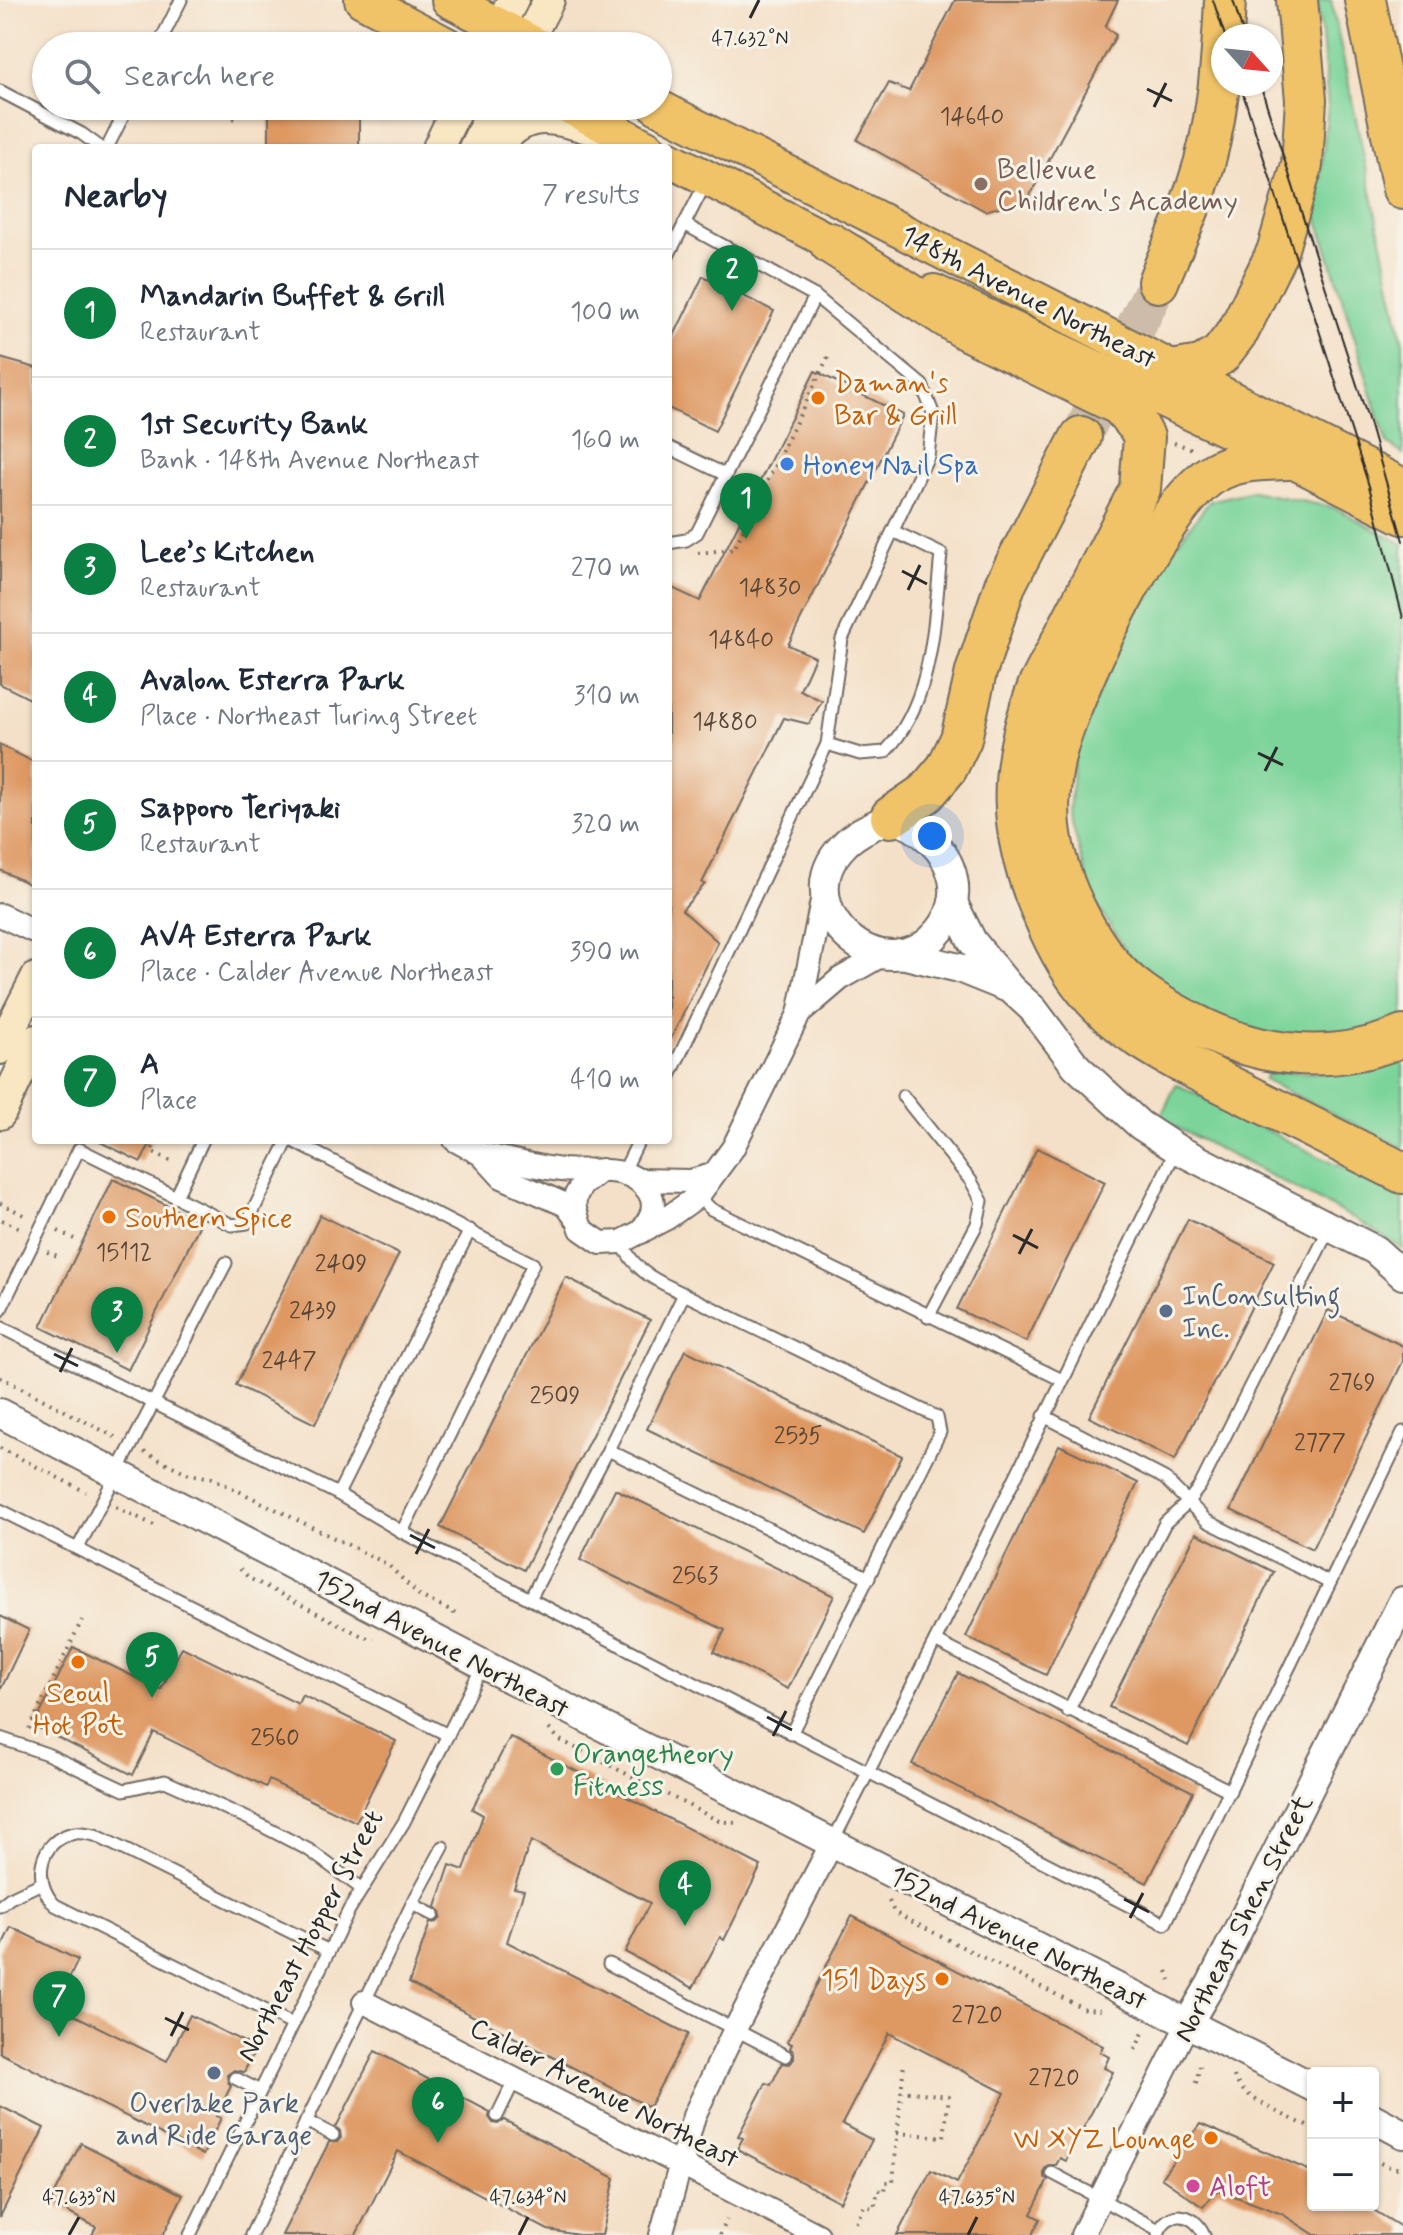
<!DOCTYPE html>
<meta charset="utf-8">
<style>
body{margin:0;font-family:Mynerve,sans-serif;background:#f6f6f7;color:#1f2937}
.controls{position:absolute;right:24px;bottom:24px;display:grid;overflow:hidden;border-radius:8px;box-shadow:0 2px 6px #0004}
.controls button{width:72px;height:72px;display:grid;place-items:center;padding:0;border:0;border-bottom:2px solid #e0e1e3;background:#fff;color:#1f2937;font:40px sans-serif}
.compass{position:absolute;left:1211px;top:24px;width:72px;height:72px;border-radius:50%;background:#fff;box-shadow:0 2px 6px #0004;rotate:117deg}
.you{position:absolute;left:932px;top:836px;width:28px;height:28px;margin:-20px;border:6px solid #fff;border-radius:50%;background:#1a73e8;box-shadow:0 0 0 12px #1a73e833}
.badge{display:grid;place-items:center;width:52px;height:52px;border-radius:50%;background:#0b8043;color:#fff;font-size:26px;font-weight:700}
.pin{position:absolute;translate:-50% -66px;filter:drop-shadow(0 2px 4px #0008)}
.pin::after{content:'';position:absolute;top:42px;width:28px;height:24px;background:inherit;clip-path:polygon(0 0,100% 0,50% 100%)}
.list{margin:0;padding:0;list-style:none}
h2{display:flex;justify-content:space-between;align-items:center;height:104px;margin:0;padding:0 32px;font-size:34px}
h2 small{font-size:26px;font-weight:400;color:#747a83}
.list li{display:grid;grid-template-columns:52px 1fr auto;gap:24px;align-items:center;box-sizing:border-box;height:128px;padding:0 32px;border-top:2px solid #e0e1e3}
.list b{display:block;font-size:30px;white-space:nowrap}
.list p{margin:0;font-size:26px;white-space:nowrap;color:#747a83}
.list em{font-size:26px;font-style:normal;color:#747a83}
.icon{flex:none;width:44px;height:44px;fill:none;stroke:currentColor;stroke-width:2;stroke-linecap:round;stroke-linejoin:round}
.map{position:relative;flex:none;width:1403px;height:2235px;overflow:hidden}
.search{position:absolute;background:#fff;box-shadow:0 2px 6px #0004;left:32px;top:32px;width:640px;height:88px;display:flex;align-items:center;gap:20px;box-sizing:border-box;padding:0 28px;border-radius:44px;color:#747a83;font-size:30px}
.panel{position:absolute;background:#fff;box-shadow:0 2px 6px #0004;left:32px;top:144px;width:640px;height:1000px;border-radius:8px}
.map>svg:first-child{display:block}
.green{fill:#7bd49a;stroke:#538062;stroke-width:2}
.building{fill:#de9862}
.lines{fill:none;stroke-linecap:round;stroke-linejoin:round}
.motorway-tunnel{stroke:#ccbca9;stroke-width:40;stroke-dasharray:40 20;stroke-linecap:butt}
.service-casing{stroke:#716a62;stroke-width:15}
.minor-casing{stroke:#716a62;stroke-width:26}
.tertiary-casing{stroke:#716a62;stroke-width:32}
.secondary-casing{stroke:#716a62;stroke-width:34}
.primary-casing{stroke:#716a62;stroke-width:38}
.motorway-casing{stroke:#716a62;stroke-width:44}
.path{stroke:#716a62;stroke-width:4;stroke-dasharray:2 6;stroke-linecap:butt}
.service{stroke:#fff;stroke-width:11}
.minor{stroke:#fff;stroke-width:22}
.tertiary{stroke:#fff;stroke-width:28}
.secondary{stroke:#f9e7c3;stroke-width:30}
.primary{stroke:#f1c369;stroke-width:34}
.motorway{stroke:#f1c369;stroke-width:40}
.tram{stroke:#2b2b2b;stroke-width:2}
.ticks{fill:none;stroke:#2b2b2b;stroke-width:3}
.education-dot{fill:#8d6e63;stroke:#f7f3e8;stroke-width:3}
.food-dot{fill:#e8710a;stroke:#f7f3e8;stroke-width:3}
.shop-dot{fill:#3f7fe0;stroke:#f7f3e8;stroke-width:3}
.service-dot{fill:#5c6f8a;stroke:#f7f3e8;stroke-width:3}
.leisure-dot{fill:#2e9e5b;stroke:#f7f3e8;stroke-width:3}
.hotel-dot{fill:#d1479c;stroke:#f7f3e8;stroke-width:3}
.labels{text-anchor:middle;stroke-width:6;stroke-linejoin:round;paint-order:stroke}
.number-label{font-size:24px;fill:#584639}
.education-label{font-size:28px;fill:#785e54;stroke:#f7f3e8;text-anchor:start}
.street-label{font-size:28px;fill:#2b2b2b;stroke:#f7f3e8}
.food-label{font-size:28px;fill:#c56008;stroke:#f7f3e8;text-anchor:start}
.shop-label{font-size:28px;fill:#366cbe;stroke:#f7f3e8;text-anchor:start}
.service-label{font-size:28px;fill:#4e5e75;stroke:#f7f3e8;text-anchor:start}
.leisure-label{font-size:28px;fill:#27864d;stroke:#f7f3e8;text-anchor:start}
.hotel-label{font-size:28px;fill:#b23c85;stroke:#f7f3e8;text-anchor:start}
.ticks-label{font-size:20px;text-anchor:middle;fill:#2b2b2b;stroke:#f7f3e8;stroke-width:6;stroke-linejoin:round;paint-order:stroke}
</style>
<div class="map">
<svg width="1403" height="2235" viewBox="0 0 1403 2235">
<rect width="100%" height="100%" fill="#f7f3e8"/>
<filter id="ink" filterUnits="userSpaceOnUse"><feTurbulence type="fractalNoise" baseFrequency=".0125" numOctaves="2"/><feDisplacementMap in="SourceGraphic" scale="16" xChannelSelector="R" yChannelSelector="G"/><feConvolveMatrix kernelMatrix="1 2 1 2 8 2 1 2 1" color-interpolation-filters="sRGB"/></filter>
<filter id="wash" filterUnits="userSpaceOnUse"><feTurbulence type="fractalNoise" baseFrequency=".006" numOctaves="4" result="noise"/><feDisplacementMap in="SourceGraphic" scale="32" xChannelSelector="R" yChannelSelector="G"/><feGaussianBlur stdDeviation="1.8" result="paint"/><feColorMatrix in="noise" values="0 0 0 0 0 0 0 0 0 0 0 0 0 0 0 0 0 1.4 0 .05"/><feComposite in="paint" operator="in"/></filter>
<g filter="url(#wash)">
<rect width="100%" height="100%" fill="#f4e0c8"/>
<g class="green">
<path d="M1316,0H1331L1403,343V454L1387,443L1316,213L1328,106L1322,34Z"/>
<path d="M1252,491L1335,508L1403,544V1017L1347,1037L1287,1041L1181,1004L1136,967L1091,895L1069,811L1076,744L1127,626L1171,551L1210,501Z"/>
<path d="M1403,1056V1148L1264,1080L1269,1070C1323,1074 1351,1077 1403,1056Z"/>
<path d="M1176,1084L1403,1199V1249L1355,1219L1160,1119Z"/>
</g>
<g id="blocks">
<g class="building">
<path d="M955,0H1118L1105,27L1116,35L1028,199L985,211L857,140L889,83L909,91Z"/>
<path d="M359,110V148H269V111Z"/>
<path d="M703,276L774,311L715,431L668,408V348Z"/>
<path d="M0,358L36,368V702L0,684Z"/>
<path d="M815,371L903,415L788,645L815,657L800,690L822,701L809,724L784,718L702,883L705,884L682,910L718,942L668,1045V586L700,601Z"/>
<path d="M0,745L36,763V875L31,885L0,870Z"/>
<path d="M96,1140H152L141,1162Z"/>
<path d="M1037,1148L1105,1182L1026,1342L957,1309Z"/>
<path d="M113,1179L201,1222L128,1370L41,1327Z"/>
<path d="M320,1215L399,1254L315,1424L236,1385Z"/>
<path d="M1188,1219L1274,1262L1175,1460L1089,1417Z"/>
<path d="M566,1277L650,1320L524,1570L440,1527Z"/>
<path d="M1328,1310L1403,1346V1361L1312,1549L1231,1510Z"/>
<path d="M685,1350L902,1456L864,1534L647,1429Z"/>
<path d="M1059,1445L1138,1483L1046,1675L966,1637Z"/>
<path d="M615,1489L834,1596L788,1689L714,1652L725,1630L580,1560Z"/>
<path d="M1196,1533L1274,1572L1188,1746L1109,1707Z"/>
<path d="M0,1616L29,1630L0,1691Z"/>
<path d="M73,1647L161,1690L182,1647L298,1704L302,1695L396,1741L356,1822L269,1780L266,1787L154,1732L133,1775L34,1726Z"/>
<path d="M958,1673L1193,1792L1147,1883L912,1764Z"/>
<path d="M510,1737L761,1866L724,1940L720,1937L693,1988L625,1952L650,1903L531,1841L514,1888L524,1890L507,1942L688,2034L649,2107L409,1983L430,1923L437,1922L441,1918L440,1911L436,1907L450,1865L464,1870L483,1815L472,1809Z"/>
<path d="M852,1916L1103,2046L1100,2052L1109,2057L1104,2068L1113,2072L1066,2161L1060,2158L1056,2165H1048L1044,2170V2177L1048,2180L1031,2214L1040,2219L1032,2235H897L931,2170L957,2183L1005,2093L889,2033L842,2124L872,2140L840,2202L737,2149L743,2138L738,2136L766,2083L771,2085L782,2063L790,2064L794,2059V2052L790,2048L792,2044L787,2042Z"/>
<path d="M11,1927L78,1960L56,2006L167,2061L190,2015L256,2048L244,2072L234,2070L227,2075L228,2082L231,2086L216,2116L221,2118L203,2155L0,2053V1950Z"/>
<path d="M375,2051L490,2112L489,2117L493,2123L498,2124L504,2120L615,2178L602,2235H579L548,2230L398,2151L356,2235H282L329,2142H337L341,2138L340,2131L336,2127Z"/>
<path d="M0,2106L44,2128L0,2217Z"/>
<path d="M1200,2124L1313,2172V2205H1365L1403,2228V2235H1315L1282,2214L1218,2190L1203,2207L1161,2178Z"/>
<path d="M81,2143L183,2195L163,2235H92L96,2227L50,2203Z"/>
</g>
</g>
</g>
<g filter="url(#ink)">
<use href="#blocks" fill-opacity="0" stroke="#716a62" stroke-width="2"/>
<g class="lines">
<path class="motorway-tunnel" d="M1081,437L1158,282"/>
<g class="service-casing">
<g id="service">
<path d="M158,46L181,0"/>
<path d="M0,91L82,134L101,148"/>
<path d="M107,148L128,106"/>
<path d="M684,224L815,296L922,385L933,413L928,456L842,639L827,744L860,754L885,752C934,702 934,620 941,554L893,531"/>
<path d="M668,256L706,182"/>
<path d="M668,447L726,475"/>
<path d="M668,543L686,540L697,533L815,296"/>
<path d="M668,1080L827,744"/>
<path d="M903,1096L971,1181L982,1201L977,1224L928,1317"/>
<path d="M291,1140L533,1264L402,1532"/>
<path d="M623,1173L639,1140"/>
<path d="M698,1196L711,1209L1062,1380"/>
<path d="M176,1197L232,1225L247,1223L288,1140"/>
<path d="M684,1294L937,1417L940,1432L791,1734"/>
<path d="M0,1311L79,1149L176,1197L203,1140"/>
<path d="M0,1327L338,1494L402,1532L530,1599L1165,1924L1403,1432"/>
<path d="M1044,1416L1164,1478L1207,1521L1328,1582"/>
<path d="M608,1450L869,1578"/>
<path d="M338,1494L470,1230"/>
<path d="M0,1510L448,1735"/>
<path d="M78,1548L226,1263"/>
<path d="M530,1599L608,1450L684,1294C654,1279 637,1274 621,1242"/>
<path d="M935,1641L1230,1791"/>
<path d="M1068,1711L1165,1523L1187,1503L1200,1486L1330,1227"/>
<path d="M0,1738L47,1754L124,1790L165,1781L251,1820L309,1850L362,1889"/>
<path d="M833,1841L935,1641L1176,1150"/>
<path d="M412,1904L443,1847"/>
<path d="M0,1906L10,1898L42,1883"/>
<path d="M609,1964L786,2056"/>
<path d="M292,2024L55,1905C32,1882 38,1839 75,1833C81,1832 89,1834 95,1835L329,1951"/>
<path d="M235,2078L260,2091"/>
<path d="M497,2116L515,2079"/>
<path d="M306,2121L333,2135"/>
<path d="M1052,2173L1159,2230"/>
<path d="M1158,2234C1167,2209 1194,2211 1204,2235"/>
<path d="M190,2235L349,1910L404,1822L482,1667"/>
<path d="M251,2235L412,1904L433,1915"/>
</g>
</g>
<g class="minor-casing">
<g id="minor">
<path d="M0,915L36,932"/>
<path d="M799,1014L840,979L884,954"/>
<path d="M455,1140L481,1154L502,1177L566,1205L575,1217"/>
<path d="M481,1154C508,1159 535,1167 562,1170C591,1173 630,1162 649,1192C658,1207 650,1219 641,1232"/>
<path d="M601,1170L582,1185L576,1195L574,1206L581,1229L601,1243L621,1242L667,1218L698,1196L733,1148L799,1014L824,891"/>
<path d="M638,1180L690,1181L712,1175"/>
<path d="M364,2002L818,2235"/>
<path d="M661,2235L694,2116L735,2029L833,1841"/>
<path d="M1082,2235L1188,2023"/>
</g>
</g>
<g class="tertiary-casing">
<g id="tertiary">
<path d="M891,817C919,827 947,848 953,879C957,897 951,916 940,930C885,1000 782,907 844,845C856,832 875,825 891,817Z"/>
<path d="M953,903L972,941L1010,988"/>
<path d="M901,954L959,968L1011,989L1033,1009L1076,1066L1140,1125L1177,1149L1375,1250L1403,1275"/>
<path d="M0,1413L588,1719L1313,2087"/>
<path d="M1188,2023L1211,1984L1403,1601"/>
<path d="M1373,2118L1403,2134"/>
</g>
</g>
<g class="secondary-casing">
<g id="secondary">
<path d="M489,46L513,0"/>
<path d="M525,46L549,0"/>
<path d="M438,148L458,106"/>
<path d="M474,148L495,106"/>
<path d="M497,148C527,103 560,121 602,132"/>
<path d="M0,1049L36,978"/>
<path d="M0,1114L36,1040"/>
</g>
</g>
<g class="primary-casing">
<g id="primary">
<path d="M362,0L449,46"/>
<path d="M449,0L538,46"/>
<path d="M568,106L648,148"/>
<path d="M656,106L1403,486"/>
<path d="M668,158L854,254"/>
<path d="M934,292L1289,459L1403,517"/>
</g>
</g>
<g class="motorway-casing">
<g id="motorway">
<path d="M1365,0L1403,189"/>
<path d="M830,243L967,330L1120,405L1138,426L1144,437L1140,489L1038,687C1007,769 1008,832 1042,912C1057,949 1075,981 1104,1009C1125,1030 1153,1046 1179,1061L1403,1173"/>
<path d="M1158,282C1171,249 1187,217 1198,184C1218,125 1222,62 1225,0"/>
<path d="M1177,370L1201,366L1220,355L1239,330L1277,252L1302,165L1306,100L1297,0"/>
<path d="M1289,459C1260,460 1232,459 1208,477C1155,516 1071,691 1055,756C1050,779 1047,810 1051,834C1058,884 1092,953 1132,986C1154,1004 1179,1017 1204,1029C1269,1059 1336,1064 1403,1036"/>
<path d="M891,817L926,793L947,768L961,739L976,672L1005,585L1081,437"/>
</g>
</g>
<g class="path">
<path d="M219,111L235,119"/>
<path d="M1174,443L1193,449"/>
<path d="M698,553L734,549L828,357"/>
<path d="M157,1140L151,1151L173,1162"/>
<path d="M0,1203L28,1217"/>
<path d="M2,1220L22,1229"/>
<path d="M58,1231L74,1239"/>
<path d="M47,1252L60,1257"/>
<path d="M0,1377L115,1437"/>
<path d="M0,1448L86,1492"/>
<path d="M144,1452L189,1474L212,1478L387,1564L420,1596L454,1613V1620"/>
<path d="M116,1507L158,1527"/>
<path d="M240,1569L249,1578L364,1637L374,1639"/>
<path d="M29,1729L82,1620"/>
<path d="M549,1729L560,1740L719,1821L736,1823"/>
<path d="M889,1901L894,1912L901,1916L1085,2009L1101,2010"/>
<path d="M1167,1971L1170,1980"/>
<path d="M281,1995L298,1961"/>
<path d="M1135,2050L1143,2033"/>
<path d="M1234,2076C1240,2099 1292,2118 1313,2129"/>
<path d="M1196,2083L1200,2066"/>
<path d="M897,2133L944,2137L949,2096L901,2091"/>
<path d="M1373,2160L1392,2168H1403"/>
<path d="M856,2223L864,2206L874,2208L878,2190L885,2191L886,2182H893L904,2062"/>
<path d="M720,2235L727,2220"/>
</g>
<use href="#service" class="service"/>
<use href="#minor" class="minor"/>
<use href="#tertiary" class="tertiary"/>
<use href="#secondary" class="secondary"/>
<use href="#primary" class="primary"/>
<use href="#motorway" class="motorway"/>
<g class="tram">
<path d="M1213,0L1225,36"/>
<path d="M1233,0L1244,36"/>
<path d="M1240,84L1369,486L1403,618"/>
<path d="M1260,84L1368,419L1403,541"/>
</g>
</g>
</g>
<path class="ticks" d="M750,18L759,0M1147,89L1172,101M1154,107L1166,83M902,571L927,584M908,590L920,565M1258,753L1283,765M1265,771L1277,747M1013,1235L1038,1248M1019,1254L1032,1229M54,1354L78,1366M60,1372L72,1348M410,1535L435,1548M416,1554L429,1529M767,1717L792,1730M773,1736L786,1711M1124,1899L1149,1912M1130,1918L1143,1893M165,2018L189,2030M171,2036L183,2012M69,2235L79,2217M519,2235L528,2217M968,2235L977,2217"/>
<circle class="education-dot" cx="981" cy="184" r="8"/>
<g class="food-dot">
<circle cx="818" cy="398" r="8"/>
<circle cx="109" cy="1217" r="8"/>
<circle cx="78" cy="1662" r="8"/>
<circle cx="942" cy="1979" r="8"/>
<circle cx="1211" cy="2138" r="8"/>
</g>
<circle class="shop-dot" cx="787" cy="464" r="8"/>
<g class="service-dot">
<circle cx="1166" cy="1311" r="8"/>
<circle cx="214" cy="2073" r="8"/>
</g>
<circle class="leisure-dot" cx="557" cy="1769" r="8"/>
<circle class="hotel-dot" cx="1193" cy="2186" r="8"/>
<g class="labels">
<g class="number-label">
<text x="972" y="124">14640</text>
<text x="770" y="595">14830</text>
<text x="741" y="647">14840</text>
<text x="725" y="729">14880</text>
<text x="124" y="1260">15112</text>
<text x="341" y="1271">2409</text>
<text x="313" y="1318">2439</text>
<text x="289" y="1368">2447</text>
<text x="1352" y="1390">2769</text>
<text x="555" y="1403">2509</text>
<text x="798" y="1443">2535</text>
<text x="1320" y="1450">2777</text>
<text x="695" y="1583">2563</text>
<text x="275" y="1745">2560</text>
<text x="977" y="2022">2720</text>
<text x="1054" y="2085">2720</text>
</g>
<g class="education-label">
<text x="997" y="178">Bellevue<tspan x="997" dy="32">Children's Academy</tspan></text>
</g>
<g class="street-label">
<text transform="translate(1029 296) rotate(27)" y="10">148th Avenue Northeast</text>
<text transform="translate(442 1643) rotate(28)" y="10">152nd Avenue Northeast</text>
<text transform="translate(1242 1918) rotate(-63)" y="10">Northeast Shen Street</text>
<text transform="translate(309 1935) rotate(-62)" y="10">Northeast Hopper Street</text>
<text transform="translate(1019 1937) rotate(27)" y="10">152nd Avenue Northeast</text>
<text transform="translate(605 2092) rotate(27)" y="10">Calder Avenue Northeast</text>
</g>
<g class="food-label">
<text x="834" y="392">Daman's<tspan x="834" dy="32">Bar &amp; Grill</tspan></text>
<text x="125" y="1227">Southern Spice</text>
<text x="78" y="1702" text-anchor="middle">Seoul<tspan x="78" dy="32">Hot Pot</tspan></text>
<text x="926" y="1989" text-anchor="end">151 Days</text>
<text x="1195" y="2148" text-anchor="end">W XYZ Lounge</text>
</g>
<g class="shop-label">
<text x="803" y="474">Honey Nail Spa</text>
</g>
<g class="service-label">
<text x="1182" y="1305">InConsulting<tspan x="1182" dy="32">Inc.</tspan></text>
<text x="214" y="2112" text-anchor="middle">Overlake Park<tspan x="214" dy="32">and Ride Garage</tspan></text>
</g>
<g class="leisure-label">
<text x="573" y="1763">Orangetheory<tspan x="573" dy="32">Fitness</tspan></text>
</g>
<g class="hotel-label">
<text x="1209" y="2196">Aloft</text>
</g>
</g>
<g class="ticks-label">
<text x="750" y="45">47.632°N</text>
<text x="79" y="2204">47.633°N</text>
<text x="528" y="2204">47.634°N</text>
<text x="977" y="2204">47.635°N</text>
</g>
</svg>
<div class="controls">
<button>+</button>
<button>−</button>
</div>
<svg class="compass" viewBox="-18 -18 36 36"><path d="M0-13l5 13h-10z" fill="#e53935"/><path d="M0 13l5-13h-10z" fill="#747a83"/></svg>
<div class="you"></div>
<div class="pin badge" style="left:746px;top:539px">1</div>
<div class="pin badge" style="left:732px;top:311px">2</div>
<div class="pin badge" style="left:117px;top:1353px">3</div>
<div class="pin badge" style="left:685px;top:1926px">4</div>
<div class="pin badge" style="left:152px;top:1698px">5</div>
<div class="pin badge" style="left:438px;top:2143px">6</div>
<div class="pin badge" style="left:59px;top:2037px">7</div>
<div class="search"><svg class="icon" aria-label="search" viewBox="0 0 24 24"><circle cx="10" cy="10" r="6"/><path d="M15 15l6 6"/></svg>Search here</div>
<section class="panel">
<h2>Nearby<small>7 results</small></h2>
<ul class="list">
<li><span class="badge">1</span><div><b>Mandarin Buffet &amp; Grill</b><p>Restaurant</p></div><em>100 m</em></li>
<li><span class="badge">2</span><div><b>1st Security Bank</b><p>Bank · 148th Avenue Northeast</p></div><em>160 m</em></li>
<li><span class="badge">3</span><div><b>Lee’s Kitchen</b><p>Restaurant</p></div><em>270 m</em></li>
<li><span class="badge">4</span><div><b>Avalon Esterra Park</b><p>Place · Northeast Turing Street</p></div><em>310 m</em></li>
<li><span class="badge">5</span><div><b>Sapporo Teriyaki</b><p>Restaurant</p></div><em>320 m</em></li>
<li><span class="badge">6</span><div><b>AVA Esterra Park</b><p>Place · Calder Avenue Northeast</p></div><em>390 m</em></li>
<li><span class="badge">7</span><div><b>A</b><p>Place</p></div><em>410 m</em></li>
</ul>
</section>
</div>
